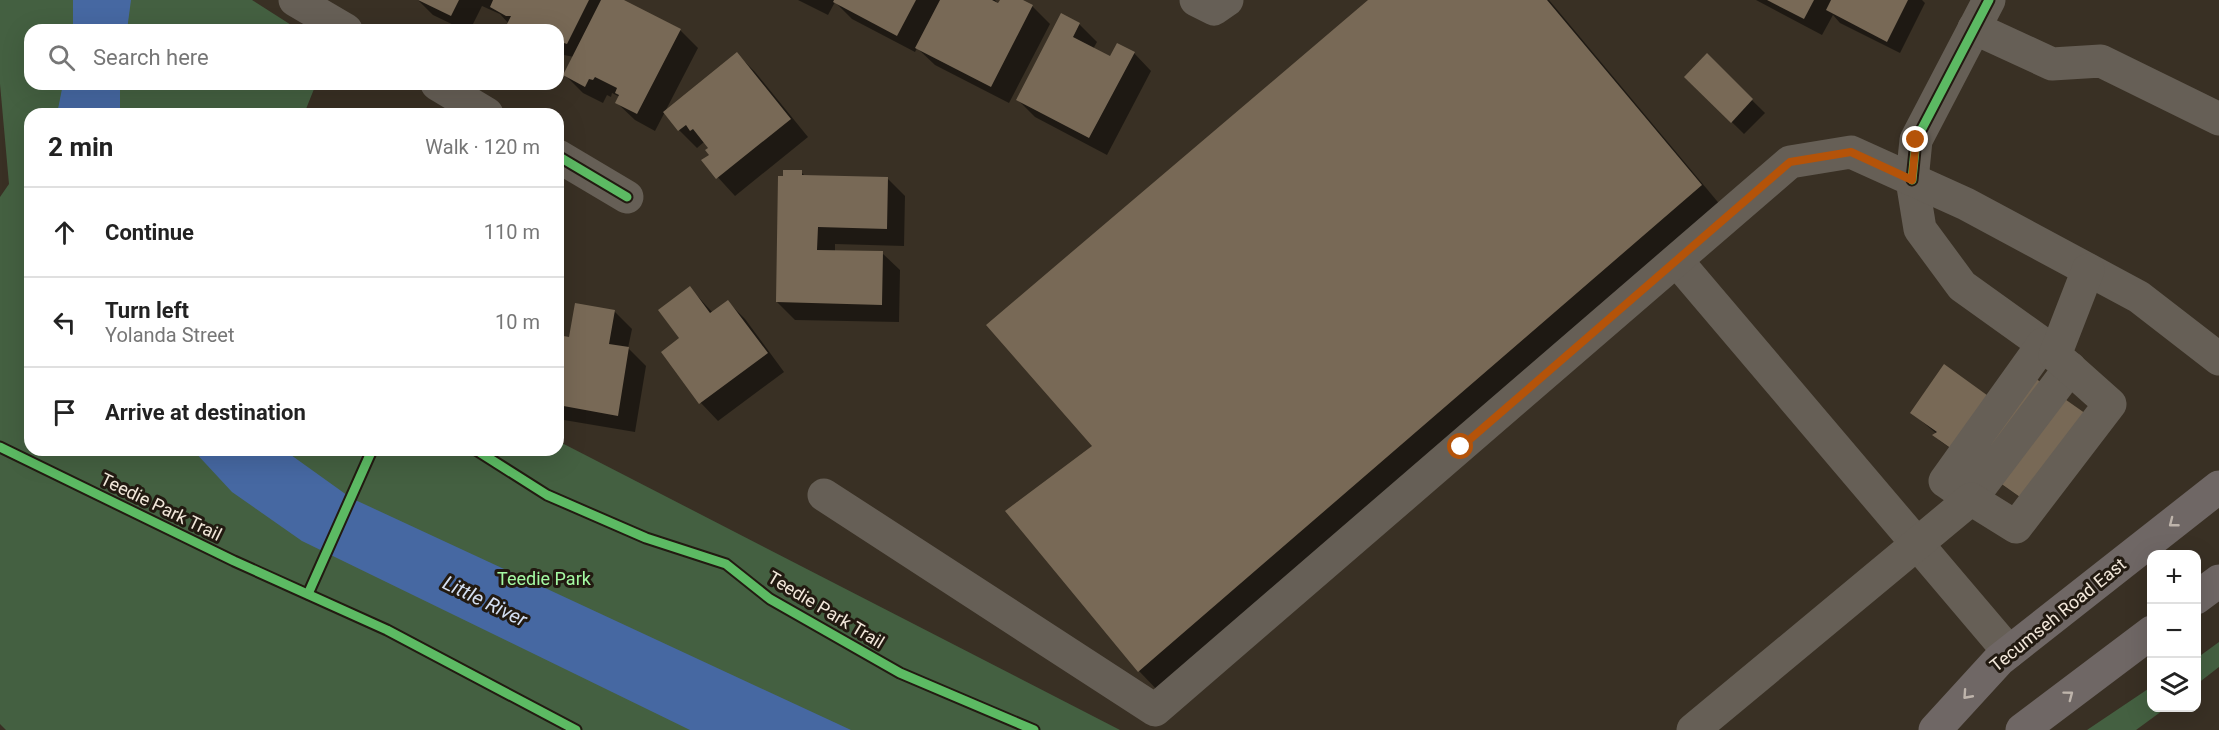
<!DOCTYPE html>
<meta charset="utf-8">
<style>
body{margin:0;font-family:Roboto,sans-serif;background:#f6f6f6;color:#222}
.controls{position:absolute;right:18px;bottom:18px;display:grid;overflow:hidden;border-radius:12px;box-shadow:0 6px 24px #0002}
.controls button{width:54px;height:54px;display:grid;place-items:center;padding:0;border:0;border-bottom:2px solid #e0e0e0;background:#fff;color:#222;font:30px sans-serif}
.stop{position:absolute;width:18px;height:18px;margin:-14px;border:4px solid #b45309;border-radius:50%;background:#fff}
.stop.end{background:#b45309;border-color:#fff;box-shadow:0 2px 6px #0008}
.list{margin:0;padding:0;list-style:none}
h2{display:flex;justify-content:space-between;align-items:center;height:78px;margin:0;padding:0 24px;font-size:26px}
h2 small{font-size:20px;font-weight:400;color:#767676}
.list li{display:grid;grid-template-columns:39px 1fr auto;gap:18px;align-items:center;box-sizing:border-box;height:90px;padding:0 24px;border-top:2px solid #e0e0e0}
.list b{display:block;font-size:22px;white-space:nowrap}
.list p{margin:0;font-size:20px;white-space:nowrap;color:#767676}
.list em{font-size:20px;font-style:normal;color:#767676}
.icon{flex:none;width:33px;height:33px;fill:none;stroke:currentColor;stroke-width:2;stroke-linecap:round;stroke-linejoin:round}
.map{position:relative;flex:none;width:2219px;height:730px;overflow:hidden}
.search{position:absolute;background:#fff;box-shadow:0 6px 24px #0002;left:24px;top:24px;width:540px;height:66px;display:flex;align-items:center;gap:15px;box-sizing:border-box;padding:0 21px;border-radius:18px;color:#767676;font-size:22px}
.panel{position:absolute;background:#fff;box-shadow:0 6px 24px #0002;left:24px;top:108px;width:540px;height:348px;border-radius:18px}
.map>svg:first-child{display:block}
.green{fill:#446041}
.water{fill:#4668a2}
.shadow{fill:#0007}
.building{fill:#786956}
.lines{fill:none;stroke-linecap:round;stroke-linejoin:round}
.minor{stroke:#665f56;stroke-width:33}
.major{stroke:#6f6765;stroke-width:33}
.cycleway-casing{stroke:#221a11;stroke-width:13}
.cycleway{stroke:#5cba63;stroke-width:9}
.oneway{stroke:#beb4ab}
.route{stroke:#b45309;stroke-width:8}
.labels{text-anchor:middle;stroke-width:6;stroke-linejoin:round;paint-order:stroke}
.street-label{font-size:18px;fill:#f2e7da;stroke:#221a11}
.park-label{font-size:18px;fill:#a5faa3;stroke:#221a11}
.water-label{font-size:20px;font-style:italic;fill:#d4dff2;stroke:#221a11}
</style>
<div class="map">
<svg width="2219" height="730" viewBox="0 0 2219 730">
<rect width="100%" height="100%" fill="#393024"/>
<g class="green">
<path d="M0,0H252L299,30H30V84H316L304,114H30V450H558V441L1120,730H6L0,724V197L9,184L0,84Z"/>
<path d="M2219,642V667L2197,684V658Z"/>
<path d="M2151,687L2152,708H2166L2136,730H2087Z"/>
</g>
<g class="water">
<path d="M73,0H131L127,30H73Z"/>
<path d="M63,84H120V114H57Z"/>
<path d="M193,450H284L351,498L851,730H690L302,541L232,492Z"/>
</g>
<g class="shadow">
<path d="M418,0H621L680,30L698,48L655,131L635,120L617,103L620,97L612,93L611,97L607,95L603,103L583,93L565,75L574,57L564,55L558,67V30H506L509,24L500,14L482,6L470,30H464L433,15Z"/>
<path d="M798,0H995L999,5L1002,0H1020L1032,6L1050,24L1009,103L935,65L917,48L915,52L852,19L835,2L828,15Z"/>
<path d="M1370,0H1549L1722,207L1160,693L1139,671L1094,446Z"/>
<path d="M1756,0H1922L1925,3L1900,53L1840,23L1833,15L1822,35Z"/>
<path d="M1079,24L1097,42L1093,49L1111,58L1134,53L1151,71L1107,155L1035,117L1018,100Z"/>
<path d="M737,54L755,72L808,137L735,196L703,161L711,155L710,148L704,142L697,148L679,130Z"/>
<path d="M1707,56L1765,113L1744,134L1686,77Z"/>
<path d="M801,172L806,177L887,178L905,196L904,246L835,244V252L882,253L900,270L899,322L795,320L777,302Z"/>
<path d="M690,288L713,313L728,302L745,319L784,372L718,421L701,403L663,353L681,339Z"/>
<path d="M614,311L632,329L628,348L646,366L635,432L558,419V336L570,339Z"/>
<path d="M1991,400L2034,507L1940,441L1935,435L1937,434L1912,413Z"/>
</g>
<g class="building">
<path d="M418,0H459L451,16Z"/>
<path d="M493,0H589L567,44L558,41V30H504L511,16H506L490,7Z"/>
<path d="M601,0H624L681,29L637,114L615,103L619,95L615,93L617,88L595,77L593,80L589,79L585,87L563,75Z"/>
<path d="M834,0H916L897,36L833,2Z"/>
<path d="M940,0H992L998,3L1000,0H1023L1033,5L991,87L915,48Z"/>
<path d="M1368,0H1547L1702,185L1138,672L1005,511L1092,446L986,325Z"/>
<path d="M1767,0H1814L1804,19Z"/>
<path d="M1831,0H1908L1887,42L1826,10Z"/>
<path d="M1061,13L1080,23L1073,37L1110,56L1117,43L1135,52L1089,138L1016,100Z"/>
<path d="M737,52L791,119L716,179L701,160L709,155L705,150L708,148L693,129L690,131L686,125L678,131L663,112Z"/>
<path d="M1707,53L1753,99L1731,123L1684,77Z"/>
<path d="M783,170H802V175L888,177L887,229L818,227L817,250L883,251L882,305L776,302L778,176H783Z"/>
<path d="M690,286L710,313L728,300L768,353L699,404L661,352L679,338L658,310Z"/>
<path d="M575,303L615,310L609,344L629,347L618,416L558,405V335L569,337Z"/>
<path d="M1944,364L1991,398L2015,364L2089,416L2027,502L1932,435L1937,432L1910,413Z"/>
</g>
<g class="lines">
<g class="minor">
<path d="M295,0L346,30"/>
<path d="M1196,0L1214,9L1227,0"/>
<path d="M1989,0L1916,140L1912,180L1920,229L1962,286L2043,344"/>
<path d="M1974,28L2052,64L2101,61L2219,119"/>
<path d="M437,84L487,114"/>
<path d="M558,156L627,197"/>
<path d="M1677,261L2009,652"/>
<path d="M2055,355L2043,344L1945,481L1971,499L2070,368"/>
<path d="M824,495L1155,710L1790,162L1851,152L1966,204L2139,297L2219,359"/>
<path d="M1693,730L1971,499L2016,527L2110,404L2055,355L2088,270"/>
</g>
<g class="major">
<path d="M2196,598L2219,581"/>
<path d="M1935,730L1999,660L2219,487"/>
<path d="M2022,730L2152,632"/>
</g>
<g class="cycleway-casing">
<g id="cycleway">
<path d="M558,156L627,197"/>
<path d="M1912,180L1916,140L1989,0"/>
<path d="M0,447L234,561L387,630L576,730"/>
<path d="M476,450L547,495L646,538L726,564L770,599L900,673L1034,730"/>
<path d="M308,594L372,450"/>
</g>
</g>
<use href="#cycleway" class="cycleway"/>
</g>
<defs><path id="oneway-chevron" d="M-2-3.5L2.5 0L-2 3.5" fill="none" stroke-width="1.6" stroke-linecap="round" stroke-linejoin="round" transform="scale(1.5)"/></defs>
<g class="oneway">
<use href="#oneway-chevron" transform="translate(2173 523) rotate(142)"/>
<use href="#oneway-chevron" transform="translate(1967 695) rotate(132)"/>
<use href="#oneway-chevron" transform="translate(2069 695) rotate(-37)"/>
</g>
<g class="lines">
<path class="route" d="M1461,447L1790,162L1851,152L1912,180L1916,140"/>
</g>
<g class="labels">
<g class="street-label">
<text transform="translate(161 507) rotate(26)" y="6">Teedie Park Trail</text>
<text transform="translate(826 610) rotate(31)" y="6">Teedie Park Trail</text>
<text transform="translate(2058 615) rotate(-39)" y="6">Tecumseh Road East</text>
</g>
<g class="park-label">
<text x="544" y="585">Teedie Park</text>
</g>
<g class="water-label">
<text transform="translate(485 601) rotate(26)" y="7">Little River</text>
</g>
</g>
</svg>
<div class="controls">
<button>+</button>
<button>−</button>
<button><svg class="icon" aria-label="layers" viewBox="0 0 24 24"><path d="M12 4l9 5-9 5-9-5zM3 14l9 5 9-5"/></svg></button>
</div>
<div class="stop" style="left:1461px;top:447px"></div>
<div class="stop end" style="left:1916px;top:140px"></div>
<div class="search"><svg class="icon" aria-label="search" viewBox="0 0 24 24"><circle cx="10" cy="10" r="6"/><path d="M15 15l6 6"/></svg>Search here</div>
<section class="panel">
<h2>2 min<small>Walk · 120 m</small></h2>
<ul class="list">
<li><svg class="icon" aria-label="ahead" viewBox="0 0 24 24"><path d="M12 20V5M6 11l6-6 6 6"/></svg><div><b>Continue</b></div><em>110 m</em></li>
<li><svg class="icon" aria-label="left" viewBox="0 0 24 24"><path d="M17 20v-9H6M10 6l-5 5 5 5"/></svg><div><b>Turn left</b><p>Yolanda Street</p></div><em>10 m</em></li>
<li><svg class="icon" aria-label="arrive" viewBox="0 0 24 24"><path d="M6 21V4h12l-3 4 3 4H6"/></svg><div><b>Arrive at destination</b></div></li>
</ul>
</section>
</div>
